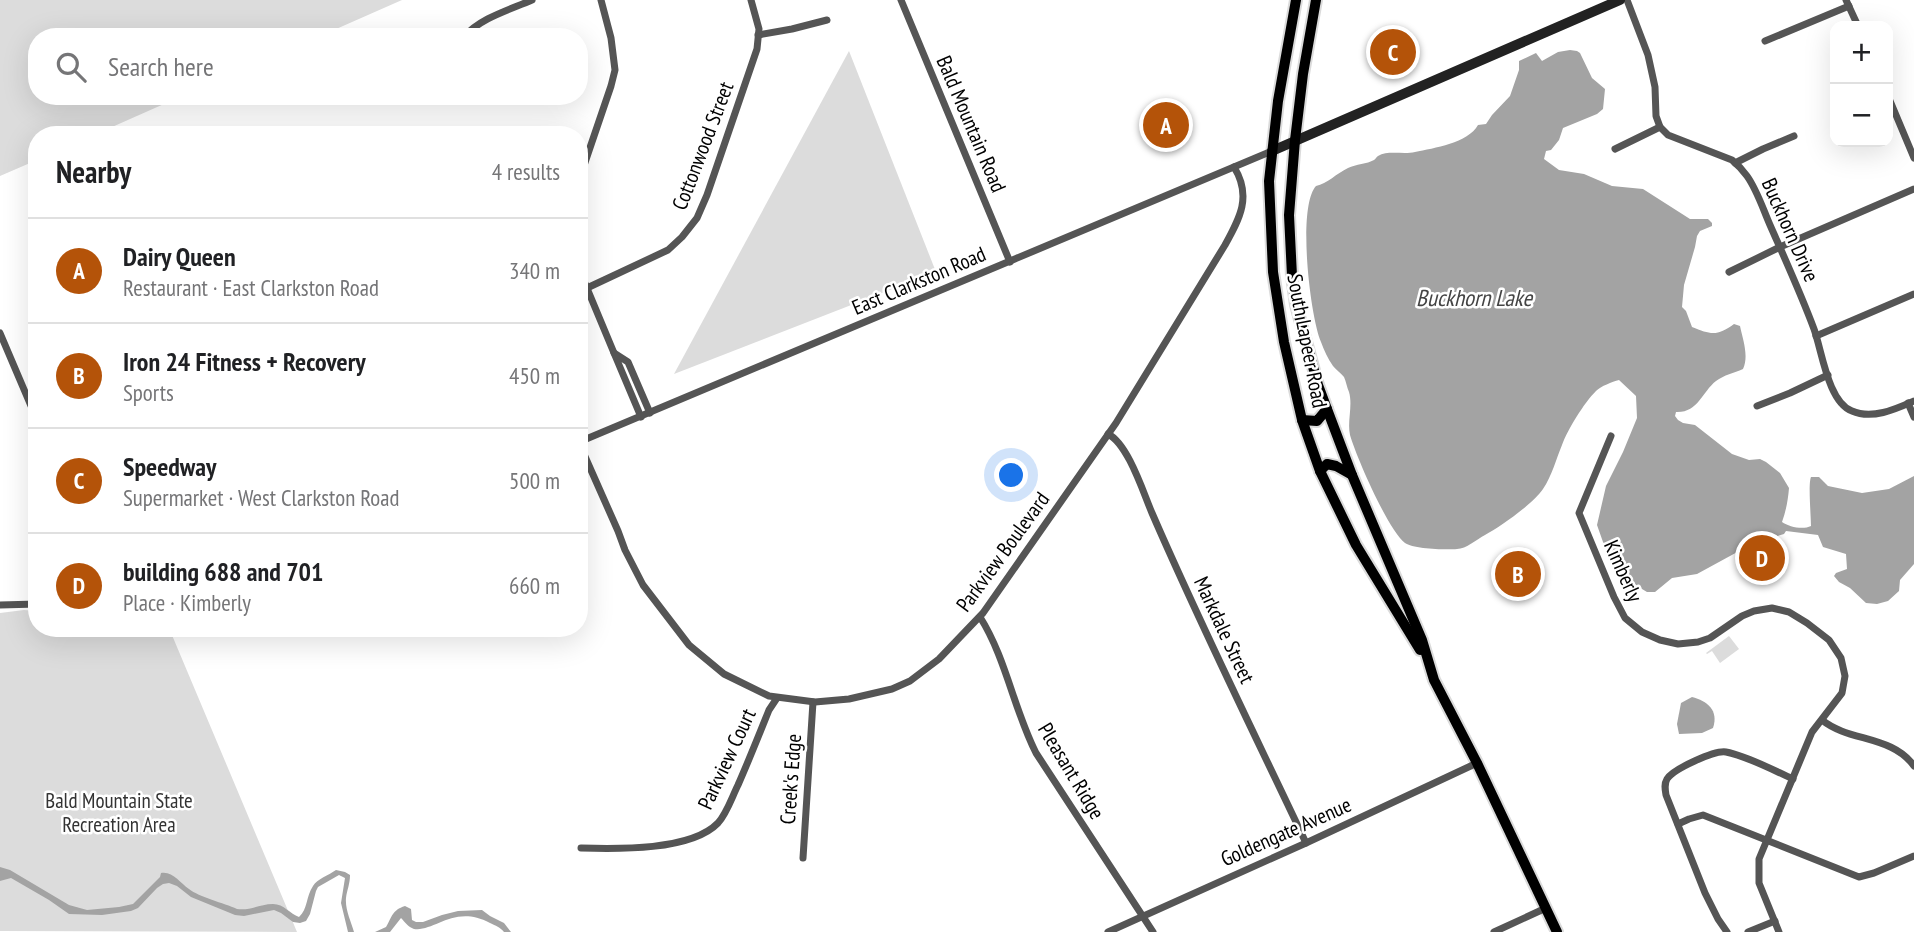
<!DOCTYPE html>
<meta charset="utf-8">
<style>
body{margin:0;font-family:"PT Sans Narrow",sans-serif;background:#f6f6f6;color:#202124}
.controls{position:absolute;right:21px;top:21px;display:grid;overflow:hidden;border-radius:14px;box-shadow:0 7px 28px #0002}
.controls button{width:63px;height:63px;display:grid;place-items:center;padding:0;border:0;border-bottom:2px solid #e0e0e0;background:#fff;color:#202124;font:35px sans-serif}
.you{position:absolute;left:1012px;top:476px;width:24px;height:24px;margin:-18px;border:5px solid #fff;border-radius:50%;background:#1a73e8;box-shadow:0 0 0 10px #1a73e833}
.badge{display:grid;place-items:center;width:46px;height:46px;border-radius:50%;background:#b45309;color:#fff;font-size:23px;font-weight:700}
.pin{position:absolute;translate:-50% -50%;border:4px solid #fff;box-shadow:0 2px 7px #0006}
.list{margin:0;padding:0;list-style:none}
h2{display:flex;justify-content:space-between;align-items:center;height:91px;margin:0;padding:0 28px;font-size:30px}
h2 small{font-size:23px;font-weight:400;color:#757577}
.list li{display:grid;grid-template-columns:46px 1fr auto;gap:21px;align-items:center;box-sizing:border-box;height:105px;padding:0 28px;border-top:2px solid #e0e0e0}
.list b{display:block;font-size:26px;white-space:nowrap}
.list p{margin:0;font-size:23px;white-space:nowrap;color:#757577}
.list em{font-size:23px;font-style:normal;color:#757577}
.icon{flex:none;width:38px;height:38px;fill:none;stroke:currentColor;stroke-width:2;stroke-linecap:round;stroke-linejoin:round}
.map{position:relative;flex:none;width:1914px;height:932px;overflow:hidden}
.search{position:absolute;background:#fff;box-shadow:0 7px 28px #0002;left:28px;top:28px;width:560px;height:77px;display:flex;align-items:center;gap:18px;box-sizing:border-box;padding:0 24px;border-radius:28px;color:#757577;font-size:26px}
.panel{position:absolute;background:#fff;box-shadow:0 7px 28px #0002;left:28px;top:126px;width:560px;height:511px;border-radius:28px}
.map>svg:first-child{display:block}
.green{fill:#dcdcdc}
.water{fill:#a3a3a3}
.lines{fill:none;stroke-linecap:round;stroke-linejoin:round}
.primary-casing{stroke:#dbdbdb;stroke-width:14}
.street{stroke:#555;stroke-width:7}
.secondary{stroke:#222;stroke-width:10}
.primary{stroke:#000;stroke-width:10}
.labels{text-anchor:middle;stroke-width:5;stroke-linejoin:round;paint-order:stroke}
.street-label{font-size:21px;fill:#000;stroke:#fff}
.park-label{font-size:21px;fill:#333;stroke:#fff}
.water-label{font-size:23px;font-style:italic;fill:#444;stroke:#fff}
</style>
<div class="map">
<svg width="1914" height="932" viewBox="0 0 1914 932">
<rect width="100%" height="100%" fill="#fff"/>
<g class="green">
<path d="M0,0H402L318,37H37V96H182L94,135H37V160L0,176Z"/>
<path d="M849,51L936,272L674,374Z"/>
<path d="M24,610L37,611V628H169L297,932L0,931V613Z"/>
<path d="M1729,636L1739,649L1720,663L1712,651L1707,654L1706,653Z"/>
</g>
<g class="water">
<path d="M1570,50L1577,51L1580,53L1592,78L1605,89L1603,109L1597,114L1563,128L1559,140L1551,150L1546,151L1544,159L1559,170L1584,174L1612,186L1643,189L1690,219H1708L1712,223V226L1700,231L1697,236L1695,247L1684,285L1682,307L1686,311L1692,327C1711,335 1718,336 1734,324L1740,326C1743,340 1749,356 1743,369C1734,373 1724,375 1716,381C1702,392 1698,413 1676,412L1675,416L1678,420L1683,423L1695,425L1732,454L1749,460L1760,459L1766,462L1780,473L1789,488C1788,500 1786,511 1782,522C1789,527 1803,530 1811,526C1811,516 1808,484 1811,477H1819L1828,486L1862,493L1889,489L1914,476V564L1900,580L1899,591L1888,601L1877,604L1866,603L1850,588L1839,582L1834,576L1836,573L1847,569L1846,554L1823,547L1818,535L1786,531L1784,534L1761,541L1741,550L1697,574L1672,578L1655,592H1647L1627,580L1603,542L1597,525L1606,486L1623,452L1637,418L1636,396L1619,380C1612,382 1601,386 1596,391C1584,403 1568,429 1562,445C1556,459 1552,476 1543,489C1534,503 1500,527 1485,535C1477,539 1466,549 1457,549C1446,550 1413,549 1405,543C1388,530 1356,456 1350,435C1347,421 1353,406 1349,392C1347,388 1346,381 1344,377C1341,373 1336,370 1333,366C1328,359 1324,350 1321,342C1310,316 1297,207 1316,186C1327,184 1337,173 1348,168C1356,164 1367,164 1374,160C1376,159 1376,157 1378,156C1388,150 1404,155 1415,152C1434,148 1468,143 1478,125L1486,124L1492,115L1510,96L1519,70V61L1536,53L1542,61L1558,52Z"/>
<path d="M1692,697C1707,701 1719,710 1713,728L1702,733L1679,734L1677,724L1681,703Z"/>
<path d="M0,867L10,870L69,905L87,910L119,907L133,904L160,877L161,873C173,871 180,883 189,889C199,897 224,903 237,909C250,911 260,904 273,904C284,904 290,914 299,917C308,909 306,896 313,886C317,879 329,875 336,870L345,872L350,875C350,884 347,890 346,898C345,910 351,921 354,932H348L341,903L345,878L339,875L318,887L316,891L310,914L306,921L300,923L293,922L281,913L274,910L244,916L235,915L191,897L177,886L169,883L163,884L157,888L138,908L131,911L102,915L69,914L49,900L11,878L0,881Z"/>
<path d="M405,906L411,909L412,920L416,922H423L442,915L458,911L482,910L490,916L504,923L511,932H504C500,927 496,926 490,923C454,904 435,932 414,929C408,927 405,922 401,918L390,932H375L386,927C392,917 392,910 405,906Z"/>
</g>
<g class="lines">
<g class="primary-casing">
<g id="primary">
<path d="M1296,0L1278,101L1269,181L1273,272L1284,342L1302,420L1320,471L1356,545L1420,650"/>
<path d="M1316,0L1303,74L1295,140L1289,215L1292,276L1296,305L1318,385L1327,409L1352,475L1422,640L1434,680L1477,763L1557,932"/>
<path d="M1302,420L1317,421L1327,409"/>
<path d="M1320,471L1327,464L1336,466L1352,475"/>
</g>
</g>
<g class="street">
<path d="M901,0L1010,262"/>
<path d="M1627,0L1648,55L1655,87L1656,116L1660,127L1668,135L1732,160C1738,165 1742,169 1747,176C1757,190 1763,209 1770,225C1785,259 1801,294 1814,329C1822,351 1828,402 1852,411C1872,420 1896,409 1914,401"/>
<path d="M1846,0L1858,26"/>
<path d="M758,35L792,29L827,20"/>
<path d="M464,37C480,18 509,10 532,0"/>
<path d="M1765,41L1849,6"/>
<path d="M1888,96L1914,158"/>
<path d="M1615,149L1660,127"/>
<path d="M1735,163L1763,149L1794,136"/>
<path d="M579,180L611,86L615,70L611,38L601,0"/>
<path d="M579,269L614,353"/>
<path d="M1729,272L1780,247L1914,189"/>
<path d="M587,288L668,250L682,237L697,218L707,195L757,49L759,29L751,0"/>
<path d="M0,333L37,420"/>
<path d="M1816,336L1914,294"/>
<path d="M1908,403L1914,417"/>
<path d="M1757,406L1790,393L1828,375"/>
<path d="M641,417L614,353L628,362L650,413"/>
<path d="M1108,434C1128,444 1143,492 1152,513C1200,624 1254,733 1306,843"/>
<path d="M1611,436L1579,513L1614,597L1625,618L1642,632L1660,640L1678,644L1698,642L1710,638L1742,616L1754,611L1772,608L1789,612L1807,623L1829,640L1841,658L1845,676L1842,693L1812,732L1759,859V883L1779,932"/>
<path d="M579,442L1272,151"/>
<path d="M579,443L618,531L625,550L643,585L689,645L724,674L769,696L815,702L849,699L892,689L910,681L939,659L983,613L1116,423L1225,245C1240,218 1252,196 1234,167"/>
<path d="M0,605L37,604"/>
<path d="M980,617C1006,658 1014,710 1036,753L1153,932"/>
<path d="M1822,720C1849,742 1892,735 1914,766"/>
<path d="M1678,824L1689,819L1703,815L1859,877L1874,873L1914,856"/>
<path d="M581,848C617,849 691,851 718,823C727,813 732,797 738,785C749,760 759,735 769,710L777,698"/>
<path d="M803,858L813,702"/>
<path d="M1108,932L1306,843L1477,763"/>
<path d="M1494,932L1546,908"/>
<path d="M1727,932L1718,919L1705,893L1666,795C1665,789 1664,784 1667,779C1673,769 1715,750 1726,752C1747,756 1773,770 1793,779"/>
<path d="M1748,932L1775,921"/>
</g>
<path class="secondary" d="M1272,151L1620,0"/>
<use href="#primary" class="primary"/>
</g>
<g class="labels">
<g class="street-label">
<text transform="translate(971 124) rotate(67)" y="7">Bald Mountain Road</text>
<text transform="translate(703 146) rotate(-69)" y="7">Cottonwood Street</text>
<text transform="translate(1790 230) rotate(66)" y="7">Buckhorn Drive</text>
<text transform="translate(919 281) rotate(-23)" y="7">East Clarkston Road</text>
<text transform="translate(1307 341) rotate(79)" y="7">South Lapeer Road</text>
<text transform="translate(1003 552) rotate(-54)" y="7">Parkview Boulevard</text>
<text transform="translate(1623 571) rotate(66)" y="7">Kimberly</text>
<text transform="translate(1224 630) rotate(65)" y="7">Markdale Street</text>
<text transform="translate(727 759) rotate(-65)" y="7">Parkview Court</text>
<text transform="translate(1071 771) rotate(59)" y="7">Pleasant Ridge</text>
<text transform="translate(791 779) rotate(-86)" y="7">Creek's Edge</text>
<text transform="translate(1286 832) rotate(-24)" y="7">Goldengate Avenue</text>
</g>
<g class="park-label">
<text x="119" y="808">Bald Mountain State<tspan x="119" dy="24">Recreation Area</tspan></text>
</g>
<g class="water-label">
<text x="1474" y="306">Buckhorn Lake</text>
</g>
</g>
</svg>
<div class="controls">
<button>+</button>
<button>−</button>
</div>
<div class="you"></div>
<div class="pin badge" style="left:1166px;top:125px">A</div>
<div class="pin badge" style="left:1518px;top:574px">B</div>
<div class="pin badge" style="left:1393px;top:52px">C</div>
<div class="pin badge" style="left:1762px;top:558px">D</div>
<div class="search"><svg class="icon" aria-label="search" viewBox="0 0 24 24"><circle cx="10" cy="10" r="6"/><path d="M15 15l6 6"/></svg>Search here</div>
<section class="panel">
<h2>Nearby<small>4 results</small></h2>
<ul class="list">
<li><span class="badge">A</span><div><b>Dairy Queen</b><p>Restaurant · East Clarkston Road</p></div><em>340 m</em></li>
<li><span class="badge">B</span><div><b>Iron 24 Fitness + Recovery</b><p>Sports</p></div><em>450 m</em></li>
<li><span class="badge">C</span><div><b>Speedway</b><p>Supermarket · West Clarkston Road</p></div><em>500 m</em></li>
<li><span class="badge">D</span><div><b>building 688 and 701</b><p>Place · Kimberly</p></div><em>660 m</em></li>
</ul>
</section>
</div>
